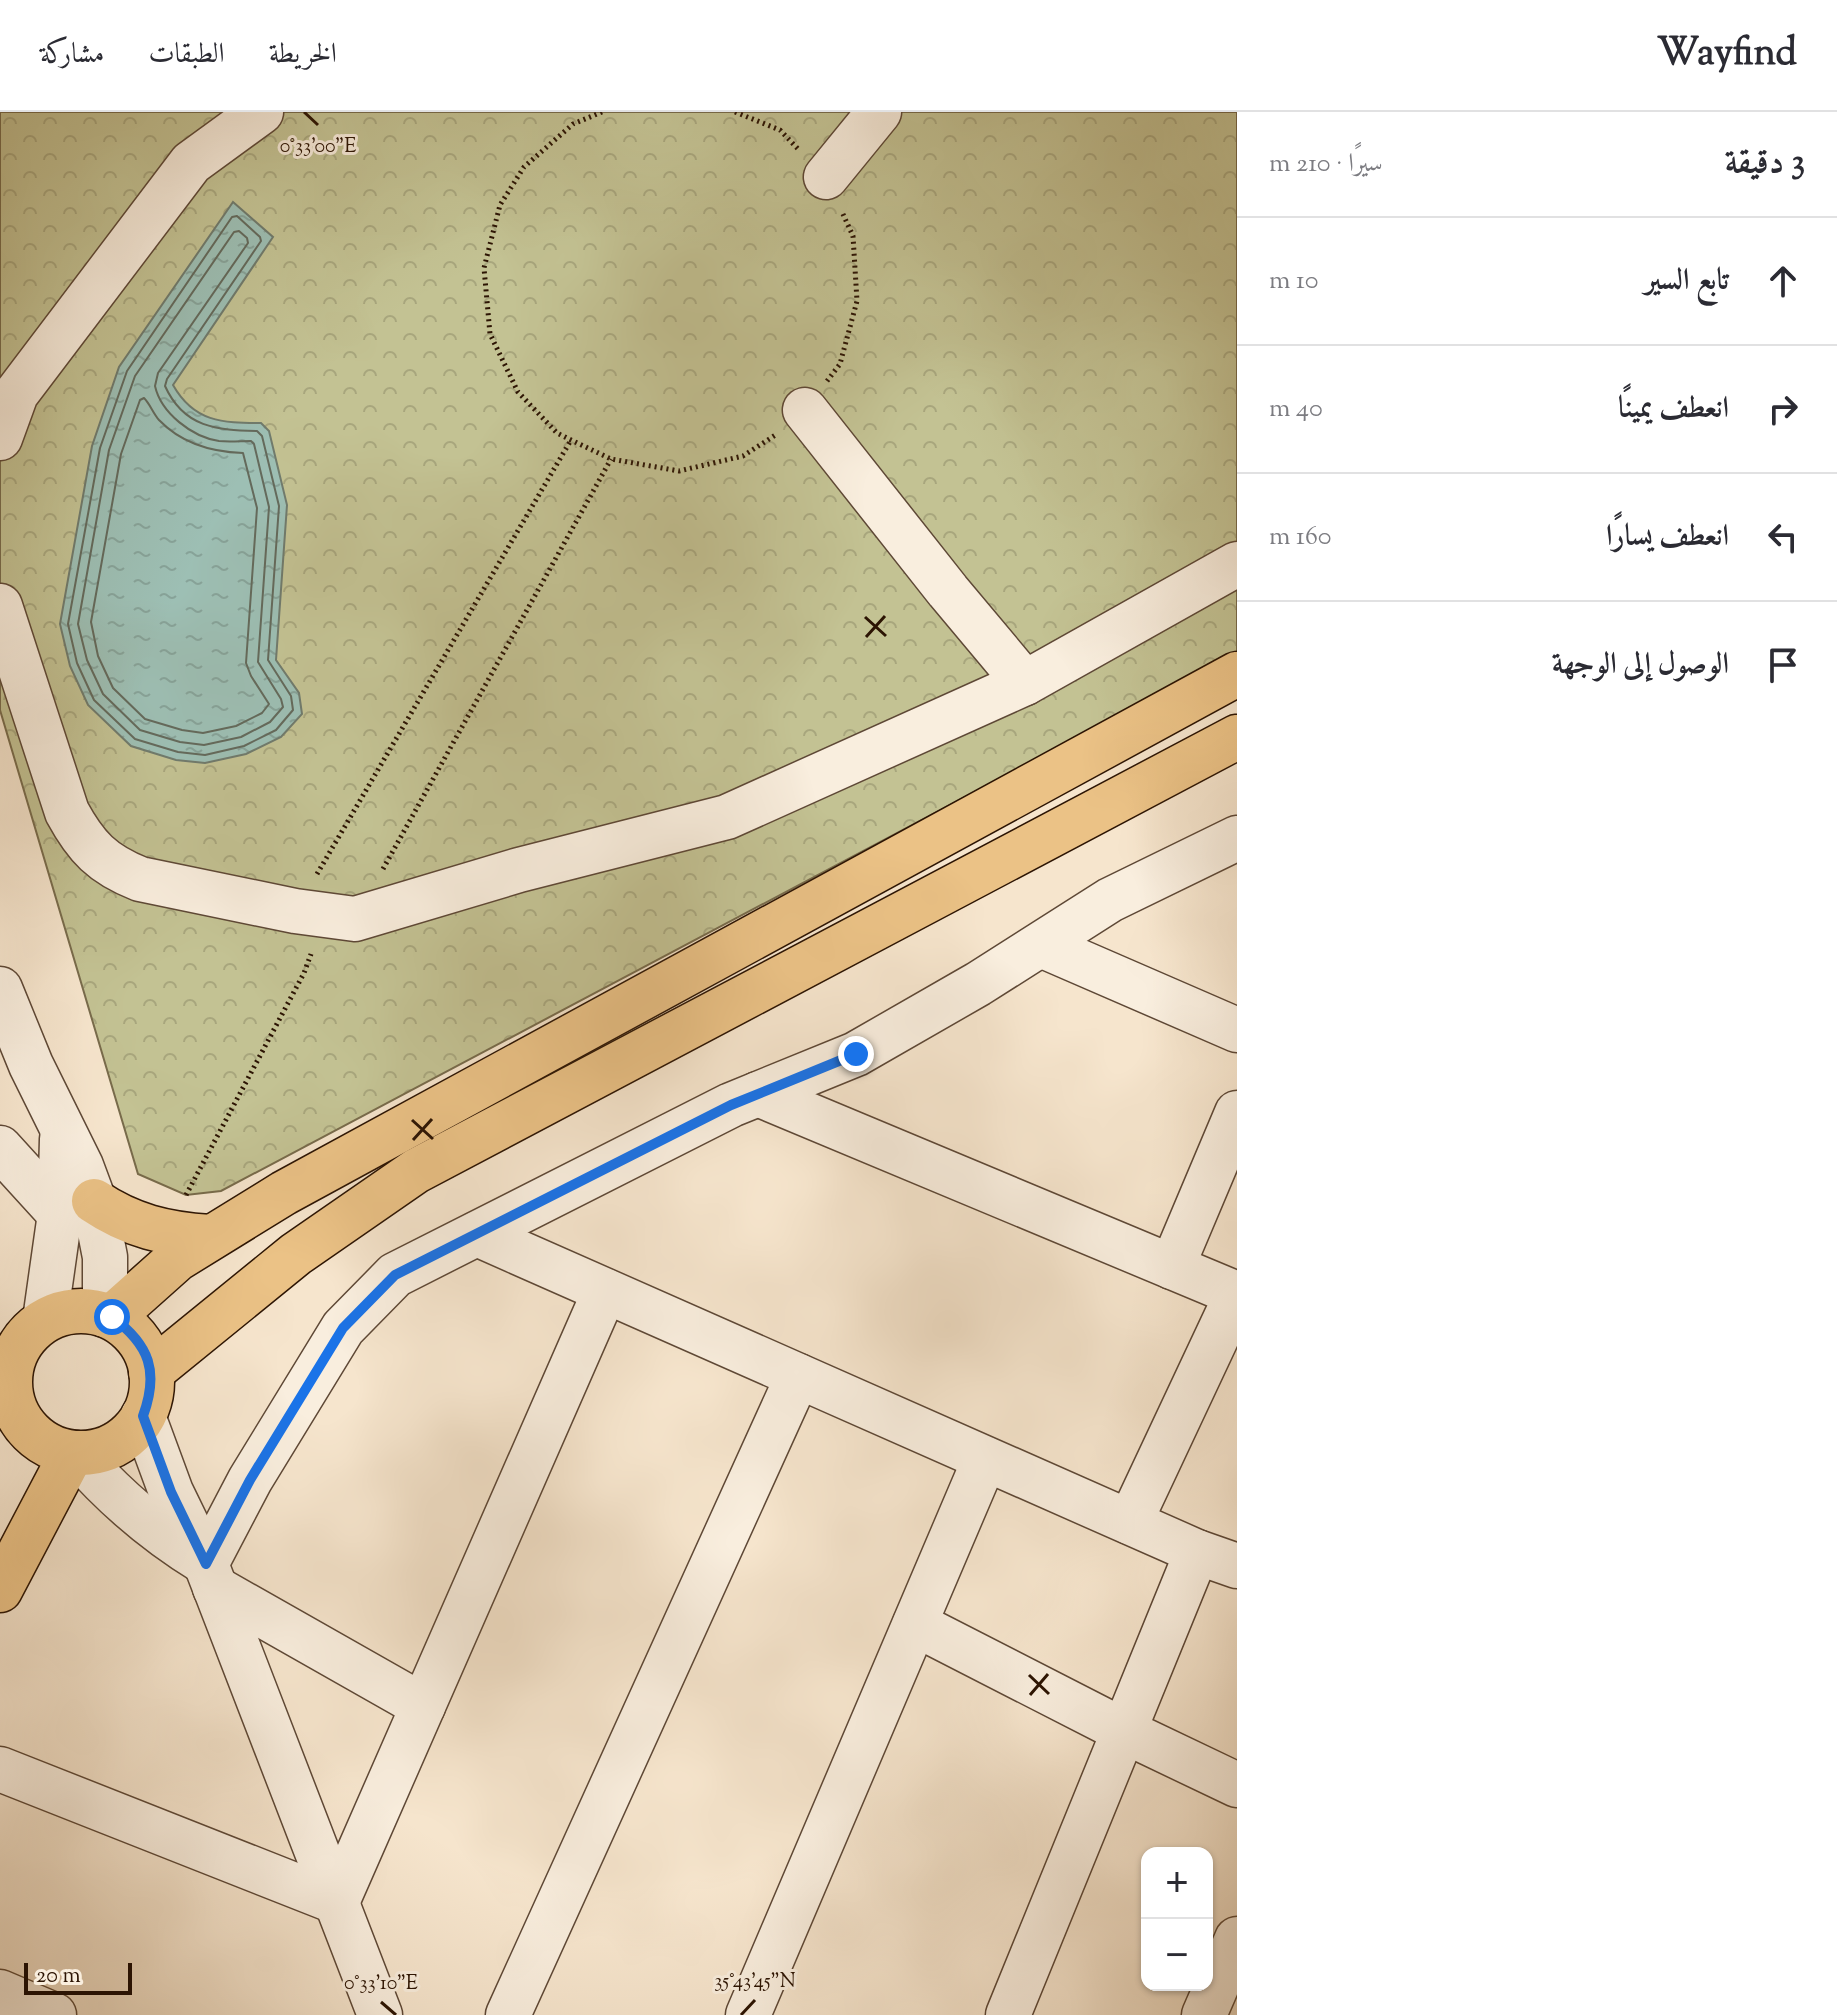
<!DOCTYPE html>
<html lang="ar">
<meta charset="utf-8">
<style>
body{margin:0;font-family:"Sorts Mill Goudy",Amiri,serif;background:#f7f7f7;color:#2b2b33;direction:rtl}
.controls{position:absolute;right:24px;bottom:24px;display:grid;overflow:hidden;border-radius:16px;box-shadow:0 2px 6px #0004}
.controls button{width:72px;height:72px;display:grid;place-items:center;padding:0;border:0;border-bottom:2px solid #e1e1e2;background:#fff;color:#2b2b33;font:40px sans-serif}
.scale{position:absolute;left:24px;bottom:20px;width:108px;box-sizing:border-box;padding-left:8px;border:4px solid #2c1403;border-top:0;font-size:22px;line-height:28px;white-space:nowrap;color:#2c1403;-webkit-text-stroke:6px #f9eede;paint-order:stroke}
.stop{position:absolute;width:24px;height:24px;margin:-18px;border:6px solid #1a73e8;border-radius:50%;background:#fff}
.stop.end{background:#1a73e8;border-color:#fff;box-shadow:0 2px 8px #0008}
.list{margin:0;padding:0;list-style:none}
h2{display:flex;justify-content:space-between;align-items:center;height:104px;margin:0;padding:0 32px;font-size:34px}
h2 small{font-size:26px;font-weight:400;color:#7c7c81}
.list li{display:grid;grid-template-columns:52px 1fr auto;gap:24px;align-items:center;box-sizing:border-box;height:128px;padding:0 32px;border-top:2px solid #e1e1e2}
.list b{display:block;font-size:30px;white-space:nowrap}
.list em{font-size:26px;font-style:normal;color:#7c7c81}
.icon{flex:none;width:44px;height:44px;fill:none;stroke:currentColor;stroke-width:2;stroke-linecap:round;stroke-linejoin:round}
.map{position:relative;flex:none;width:1237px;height:1903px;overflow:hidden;direction:ltr}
header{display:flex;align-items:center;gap:48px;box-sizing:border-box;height:112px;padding:0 40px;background:#fff;border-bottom:2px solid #e1e1e2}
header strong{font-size:38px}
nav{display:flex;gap:44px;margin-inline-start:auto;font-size:28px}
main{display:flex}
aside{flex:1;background:#fff}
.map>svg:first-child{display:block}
.park{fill:url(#park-crowns);stroke:#786b4b;stroke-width:2}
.water{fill:url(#water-ripples);stroke:#707b6d;stroke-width:2}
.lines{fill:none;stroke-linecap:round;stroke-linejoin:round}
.shore{stroke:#646a5c;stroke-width:2}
.minor-casing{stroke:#5e4836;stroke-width:47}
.major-casing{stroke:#2c1403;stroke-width:47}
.path{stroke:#2c1403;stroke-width:5;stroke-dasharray:2 4;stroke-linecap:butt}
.minor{stroke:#f9eede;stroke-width:44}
.major{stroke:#ebc286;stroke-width:44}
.route{stroke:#1a73e8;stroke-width:10}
.ticks{fill:none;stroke:#2c1403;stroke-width:3}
.ticks-label{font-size:20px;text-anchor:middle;fill:#2c1403;stroke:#f9eede;stroke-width:6;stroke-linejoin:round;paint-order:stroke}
</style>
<header>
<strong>Wayfind</strong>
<nav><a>الخريطة</a><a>الطبقات</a><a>مشاركة</a></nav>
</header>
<main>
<aside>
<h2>3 دقيقة<small>سيرًا · 210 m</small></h2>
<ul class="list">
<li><svg class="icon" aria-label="ahead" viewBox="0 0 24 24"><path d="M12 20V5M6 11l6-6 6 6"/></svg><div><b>تابع السير</b></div><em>10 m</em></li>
<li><svg class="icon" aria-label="right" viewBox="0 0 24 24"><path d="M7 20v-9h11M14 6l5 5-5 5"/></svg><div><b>انعطف يمينًا</b></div><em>40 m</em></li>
<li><svg class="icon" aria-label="left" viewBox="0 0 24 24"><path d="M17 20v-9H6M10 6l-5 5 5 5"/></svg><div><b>انعطف يسارًا</b></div><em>160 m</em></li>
<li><svg class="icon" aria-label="arrive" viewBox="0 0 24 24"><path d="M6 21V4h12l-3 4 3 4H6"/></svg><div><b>الوصول إلى الوجهة</b></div></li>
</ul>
</aside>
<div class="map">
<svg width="1237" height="1903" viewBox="0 0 1237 1903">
<defs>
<pattern id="park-crowns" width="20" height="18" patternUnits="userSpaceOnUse" patternTransform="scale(2)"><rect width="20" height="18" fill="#c3c293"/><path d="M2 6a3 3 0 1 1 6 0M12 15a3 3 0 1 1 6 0" fill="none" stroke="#a8a67d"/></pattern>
<pattern id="water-ripples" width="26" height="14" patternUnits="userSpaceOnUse" patternTransform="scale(2)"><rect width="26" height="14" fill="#9dbfb4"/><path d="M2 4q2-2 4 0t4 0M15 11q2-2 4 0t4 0" fill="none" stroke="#87a399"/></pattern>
</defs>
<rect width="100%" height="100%" fill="#f6e5cd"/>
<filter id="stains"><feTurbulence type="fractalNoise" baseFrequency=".0025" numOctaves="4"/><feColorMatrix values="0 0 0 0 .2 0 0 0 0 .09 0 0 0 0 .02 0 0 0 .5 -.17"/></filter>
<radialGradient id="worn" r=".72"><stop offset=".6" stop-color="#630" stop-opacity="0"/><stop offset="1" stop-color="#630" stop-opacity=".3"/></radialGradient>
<path class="park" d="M0,0H1237V541L221,1079L186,1083L138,1062L0,598Z"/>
<path class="water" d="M233,90L273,125L173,273C194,310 222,311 261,311L269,319L287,393L276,548L299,581L302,602L281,625L246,642L205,651L176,648L131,634L88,593L70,554L60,512L92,334L119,255Z"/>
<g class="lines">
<g class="shore">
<path d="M237,104L260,125L261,129L167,267L165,274C184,316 217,318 257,319L262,324L279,394L268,548L291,584L293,598L276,618L244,634L205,643L178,640L135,627L94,588L77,551L68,512L100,336L127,259L232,105Z"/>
<path d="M239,119L247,126L248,131L158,261L155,274C161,301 192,325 219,329C229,330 241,329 251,329L254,332L269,395L258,550L281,587L283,595L270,610L241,625L204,633L180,630L140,618L103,582L87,548L78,512L109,338L135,264L234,120Z"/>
<path d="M144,286C150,292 153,301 159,308C182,332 211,340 243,341L257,396L246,551L251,564L269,592L262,601L236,614L203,621L182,618L145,607L113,576L98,544L91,510L121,342L140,288Z"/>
</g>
<g class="minor-casing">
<g id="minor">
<path d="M826,65L879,0"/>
<path d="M805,298L948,479L1025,571"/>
<path d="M0,326L16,282L191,51L261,0"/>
<path d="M0,494L67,700C86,735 102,752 140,767L295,799L355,807L519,758L727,705L1025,571L1237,452"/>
<path d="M1041,833L1237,918"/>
<path d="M0,877L31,953L81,1054L94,1089L105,1145V1203"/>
<path d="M758,982L1237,1182"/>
<path d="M0,1036L60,1102"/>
<path d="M477,1122L1197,1440L1237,1454"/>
<path d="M1172,1155L1237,1001"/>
<path d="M45,1208L60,1102L62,1027"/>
<path d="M143,1304L171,1380L206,1452L380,1903"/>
<path d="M76,1341C114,1385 155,1420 204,1450"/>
<path d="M1130,1410L1237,1182"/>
<path d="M206,1452L250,1368L343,1216L395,1163L731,993L856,942L978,872L1110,788L1237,726"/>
<path d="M215,1476L423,1594"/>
<path d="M915,1512L1124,1619L1237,1673"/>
<path d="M0,1657L337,1790L605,1179"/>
<path d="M0,1880L54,1903"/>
<path d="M508,1903L798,1264"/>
<path d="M748,1903L985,1347"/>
<path d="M1008,1903L1197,1440"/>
<path d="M1204,1903L1237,1827"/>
</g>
</g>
<g class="major-casing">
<g id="major">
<path d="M94,1089C131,1114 166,1122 210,1125"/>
<circle cx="81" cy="1270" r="71"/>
<path d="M112,1205L177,1147L284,1081L1237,562"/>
<path d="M151,1260L296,1142L416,1059L1237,625"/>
<path d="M0,1478L72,1341"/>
</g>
</g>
<g class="path">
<path d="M602,0L573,12L524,55L500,93L484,156L490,222L518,280L557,321L571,328L611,347L679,359L743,344L777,322"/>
<path d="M735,0L780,18L798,37"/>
<path d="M827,269L840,252L857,189L853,124L842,100"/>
<path d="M383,757L611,347"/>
<path d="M317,762L571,328"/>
<path d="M186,1083L304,861L311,842"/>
</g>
<use href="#minor" class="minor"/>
<use href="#major" class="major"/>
</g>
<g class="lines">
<path class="route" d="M112,1205C150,1233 159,1260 143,1304L171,1380L206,1452L250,1368L343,1216L395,1163L731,993L856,942"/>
</g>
<path class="ticks" d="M304,0L318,13M865,505L886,524M866,525L885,504M412,1008L433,1027M413,1028L432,1007M1029,1563L1049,1582M1030,1583L1048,1562M381,1890L396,1903M741,1903L755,1888"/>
<g class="ticks-label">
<text x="318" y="40">0°33'00"E</text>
<text x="755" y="1875">35°43'45"N</text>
<text x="381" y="1877">0°33'10"E</text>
</g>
<rect width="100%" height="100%" filter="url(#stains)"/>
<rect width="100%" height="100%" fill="url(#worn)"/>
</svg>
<div class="controls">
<button>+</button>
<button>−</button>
</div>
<div class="scale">20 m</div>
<div class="stop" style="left:112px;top:1205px"></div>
<div class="stop end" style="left:856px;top:942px"></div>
</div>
</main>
